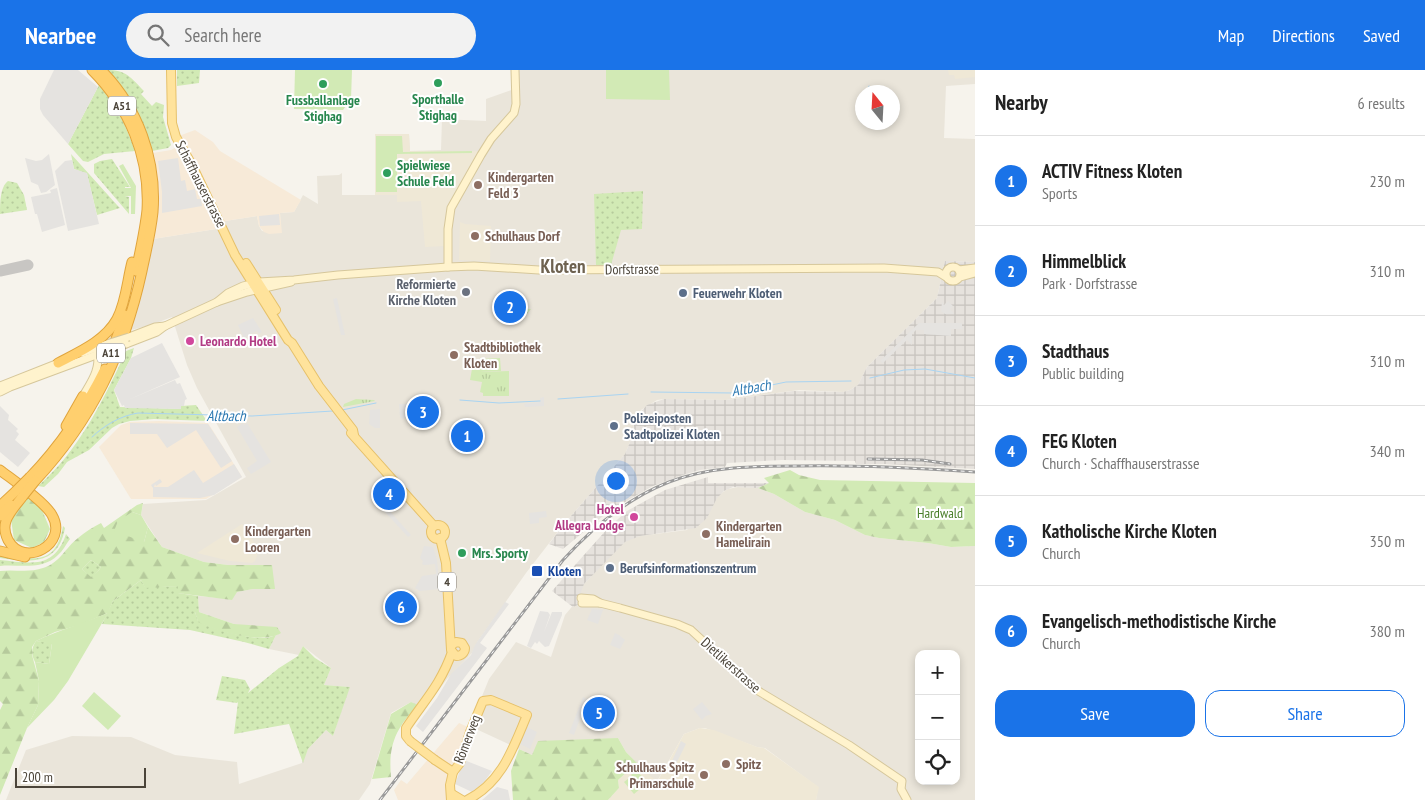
<!DOCTYPE html>
<meta charset="utf-8">
<style>
body{margin:0;font-family:"PT Sans Narrow",sans-serif;background:#f2f2f2;color:#222}
.controls{position:absolute;right:15px;bottom:15px;display:grid;overflow:hidden;border-radius:10px;box-shadow:0 2px 8px #0003}
.controls button{width:45px;height:45px;display:grid;place-items:center;padding:0;border:0;border-bottom:1px solid #e0e0e0;background:#fff;color:#222;font:25px sans-serif}
.compass{position:absolute;left:855px;top:15px;width:45px;height:45px;border-radius:50%;background:#fff;box-shadow:0 2px 8px #0003;rotate:342deg}
.scale{position:absolute;left:15px;bottom:12px;width:131px;box-sizing:border-box;padding-left:5px;border:2px solid #4b4439;border-top:0;font-size:14px;line-height:18px;white-space:nowrap;color:#4b4439;-webkit-text-stroke:4px #fff;paint-order:stroke}
.you{position:absolute;left:615px;top:410px;width:18px;height:18px;margin:-12px;border:4px solid #fff;border-radius:50%;background:#1a73e8;box-shadow:0 0 0 8px #1a73e833}
.badge{display:grid;place-items:center;width:32px;height:32px;border-radius:50%;background:#1a73e8;color:#fff;font-size:16px;font-weight:700}
.pin{position:absolute;translate:-50% -50%;border:2px solid #fff;box-shadow:0 1px 5px #0006}
.list{margin:0;padding:0;list-style:none}
h2{display:flex;justify-content:space-between;align-items:center;height:65px;margin:0;padding:0 20px;font-size:21px}
h2 small{font-size:16px;font-weight:400;color:#767676}
.list li{display:grid;grid-template-columns:32px 1fr auto;gap:15px;align-items:center;box-sizing:border-box;height:90px;padding:0 20px;border-top:1px solid #e0e0e0}
.list b{display:block;font-size:19px;white-space:nowrap}
.list p{margin:0;font-size:16px;white-space:nowrap;color:#767676}
.list em{font-size:16px;font-style:normal;color:#767676}
.actions{display:flex;gap:10px;padding:15px 20px}
.actions a{flex:1;padding:11px 0;border:1px solid #1a73e8;border-radius:15px;text-align:center;font-size:18px;color:#1a73e8}
.actions .main{background:#1a73e8;color:#fff}
.icon{flex:none;width:28px;height:28px;fill:none;stroke:currentColor;stroke-width:2;stroke-linecap:round;stroke-linejoin:round}
.map{position:relative;flex:none;width:975px;height:730px;overflow:hidden}
header{display:flex;align-items:center;gap:30px;box-sizing:border-box;height:70px;padding:0 25px;background:#1a73e8;color:#fff}
header strong{font-size:24px}
nav{display:flex;gap:28px;margin-inline-start:auto;font-size:18px}
.search{width:350px;height:45px;background:#f2f2f2;display:flex;align-items:center;gap:12px;box-sizing:border-box;padding:0 18px;border-radius:28px;color:#767676;font-size:19px}
main{display:flex}
aside{flex:1;background:#fff}
.map>svg:first-child{display:block}
.residential{fill:#eae5da;fill-rule:evenodd}
.commercial{fill:#f7ead8}
.industrial{fill:url(#industrial-grid)}
.education{fill:#efe8d6}
.grass{fill:url(#grass-dots)}
.forest{fill:url(#forest-firs);fill-rule:evenodd}
.park{fill:url(#park-tufts)}
.garden{fill:#d2eab5}
.parking{fill:#e5e3e0}
.lines{fill:none;stroke-linecap:round;stroke-linejoin:round}
.stream{stroke:#a9d4f2;stroke-width:1}
.taxiway{stroke:#c8c6c3;stroke-width:11}
.secondary-casing{stroke:#d6c79b;stroke-width:9}
.primary-casing{stroke:#e6c16a;stroke-width:10}
.highway-casing{stroke:#e0a43c;stroke-width:11}
.secondary{stroke:#fff3cd;stroke-width:7}
.primary{stroke:#ffe39c;stroke-width:8}
.highway{stroke:#ffcf6e;stroke-width:9}
.rail-casing{stroke:#9a9a9a;stroke-width:3}
.rail{stroke:#fff;stroke-width:1;stroke-dasharray:4;stroke-linecap:butt}
.secondary-bridge-casing{stroke:#d6c79b;stroke-width:9;stroke-linecap:butt}
.primary-bridge-casing{stroke:#e6c16a;stroke-width:10;stroke-linecap:butt}
.highway-bridge-casing{stroke:#e0a43c;stroke-width:11;stroke-linecap:butt}
.secondary-bridge{stroke:#fff3cd;stroke-width:7}
.primary-bridge{stroke:#ffe39c;stroke-width:8}
.highway-bridge{stroke:#ffcf6e;stroke-width:9}
.leisure-dot{fill:#2e9e5b;stroke:#fff;stroke-width:2}
.education-dot{fill:#8d6e63;stroke:#fff;stroke-width:2}
.worship-dot{fill:#6b7280;stroke:#fff;stroke-width:2}
.service-dot{fill:#5c6f8a;stroke:#fff;stroke-width:2}
.hotel-dot{fill:#d1479c;stroke:#fff;stroke-width:2}
.transit-dot{fill:#1a4fb4;stroke:#fff;stroke-width:2}
.labels{text-anchor:middle;stroke-width:4;stroke-linejoin:round;paint-order:stroke}
.shield{fill:#fff;stroke:#817c74;stroke-width:1}
.shield-label{font-size:12px;font-weight:bold;fill:#4b4439}
.leisure-label{font-size:14px;font-weight:bold;fill:#27864d;stroke:#fff}
.education-label{font-size:14px;font-weight:bold;fill:#785e54;stroke:#fff;text-anchor:start}
.street-label{font-size:14px;fill:#4b4439;stroke:#fff}
.worship-label{font-size:14px;font-weight:bold;fill:#5b616d;stroke:#fff;text-anchor:end}
.service-label{font-size:14px;font-weight:bold;fill:#4e5e75;stroke:#fff;text-anchor:start}
.hotel-label{font-size:14px;font-weight:bold;fill:#b23c85;stroke:#fff;text-anchor:start}
.park-label{font-size:14px;fill:#4a7f2a;stroke:#fff}
.transit-label{font-size:14px;font-weight:bold;fill:#164399;stroke:#fff;text-anchor:start}
.water-label{font-size:15px;font-style:italic;fill:#2e7ab2;stroke:#fff}
.district-label{font-size:19px;font-weight:bold;fill:#6e6250;stroke:#fff}
</style>
<header>
<strong>Nearbee</strong>
<div class="search"><svg class="icon" aria-label="search" viewBox="0 0 24 24"><circle cx="10" cy="10" r="6"/><path d="M15 15l6 6"/></svg>Search here</div>
<nav><a>Map</a><a>Directions</a><a>Saved</a></nav>
</header>
<main>
<div class="map">
<svg width="975" height="730" viewBox="0 0 975 730">
<defs>
<pattern id="industrial-grid" width="8" height="8" patternUnits="userSpaceOnUse" patternTransform="scale(1.25)"><rect width="8" height="8" fill="#e6e2dd"/><path d="M0 4h8M4 0v8" fill="none" stroke="#c7c3be"/></pattern>
<pattern id="grass-dots" width="8" height="8" patternUnits="userSpaceOnUse" patternTransform="scale(1.25)"><rect width="8" height="8" fill="#d2eab5"/><path d="M2 2h.1M6 6h.1" fill="none" stroke="#b6ca9c" stroke-width="1.8" stroke-linecap="round"/></pattern>
<pattern id="forest-firs" width="22" height="20" patternUnits="userSpaceOnUse" patternTransform="scale(1.25)"><rect width="22" height="20" fill="#d2eab5"/><path d="M5 1l3.5 6h-7zM16 11l3.5 6h-7z" fill="#b6ca9c"/></pattern>
<pattern id="park-tufts" width="24" height="20" patternUnits="userSpaceOnUse" patternTransform="scale(1.25)"><rect width="24" height="20" fill="#d2eab5"/><path d="M3 7l-1-3M5 7V3M7 7l1-3M15 17l-1-3M17 17v-4M19 17l1-3" fill="none" stroke="#b6ca9c"/></pattern>
</defs>
<rect width="100%" height="100%" fill="#f6f3ec"/>
<g class="residential">
<path d="M518,0H975V14L946,16L944,68L975,69V192L945,191L937,228L867,297L858,315L850,320L843,322L799,320L726,330L664,329L657,330L641,340L635,350L630,372L625,384L564,454L526,503L478,571L472,583L447,609L425,639L411,632L391,643L370,714L359,730H6L26,680L72,666L131,667L175,685L237,692L239,714L302,693L308,679L326,660L333,666L349,617L324,615L331,598L303,576L299,585L269,579L276,565L280,563L234,554L199,542L198,526L232,529L236,522L253,519L272,495H228L204,492L162,477L141,445L143,434L206,430L246,407L197,318L187,295L172,247L151,255L131,260L139,232L153,169L216,159L225,151L257,146L259,156L262,161L281,163L280,143L294,142L303,125L318,134L317,106L339,105L342,103V125H375V64H409L410,81L441,80L442,49L486,51V29L520,17ZM862,22H892V52H862Z"/>
<path d="M738,417L758,418L774,424L805,442L835,450L865,465L879,468L928,473L951,477L975,476V730H816L818,717L765,678L757,677L705,658H700L684,664L656,713L626,682L618,668L532,685L476,659L471,653L489,609L516,572L551,587L565,545L581,526V519L584,514L620,476L629,469L640,466L687,460L720,424L728,419ZM919,584H956V711H919Z"/>
</g>
<g class="commercial">
<path d="M195,60L213,72L220,81L301,130L294,142L280,143L282,163L269,164L264,162L259,156L257,146L225,151L216,159L153,169L158,144L159,124L153,83L171,80L180,75L176,67Z"/>
<path d="M159,351L208,353L242,407L206,429H131L99,377L121,355L130,352Z"/>
<path d="M459,653L468,657L471,653L476,659L452,716L453,730H398L394,720L401,710L407,714Z"/>
</g>
<g class="industrial">
<path d="M945,191L975,192V399L886,394H856L855,391L782,390L727,393L725,397L700,400L683,405L653,416L630,429L603,446L563,479L549,474L564,454L625,384L630,372L636,347L647,335L664,329L726,330L793,321L843,322L850,320L858,315L867,297L937,228Z"/>
<path d="M708,407V413H769L758,418L733,417L724,421L717,428L707,448L696,458L640,466L625,472L584,514L581,522L582,533L573,537L552,521L608,458L627,441L665,420Z"/>
</g>
<g class="education">
<path d="M948,0H975V7L955,9L954,5H949Z"/>
<path d="M375,64H409L410,81H479L450,131L446,141L444,176L425,177L421,131L397,132V125H375Z"/>
<path d="M460,152L465,154L491,156L490,191L459,190Z"/>
<path d="M242,454L257,477V486L255,491L252,493L230,491L197,483Z"/>
<path d="M700,658L714,660L757,677L764,678L819,717L816,730H608L619,718L618,710L637,693L657,712L684,664Z"/>
</g>
<g class="grass">
<path d="M106,0C127,0 130,7 144,21L141,24L152,36L156,32L164,35L163,47L171,75L168,78L152,81L138,47Z"/>
<path d="M177,0H200L199,13L177,16Z"/>
<path d="M99,15C116,35 127,57 135,81L104,84L88,92L83,91L68,74Z"/>
<path d="M71,84L117,135L120,138L97,145L87,104L74,99Z"/>
<path d="M112,89L130,117H125V126L129,127V144L94,103V94L100,91Z"/>
<path d="M8,111L17,113L24,125L27,140L0,144C0,133 0,117 8,111Z"/>
<path d="M643,121L642,159L621,160L611,195H596L594,124Z"/>
<path d="M134,278L131,288L114,320L120,337L181,339V336L196,335L207,351L154,349L130,351L119,354L112,358L89,380L67,392L58,404L44,417L38,416C79,381 104,329 126,281Z"/>
<path d="M63,456L65,458C58,496 31,492 0,488V483C32,490 56,497 63,456Z"/>
<path d="M66,464L70,469C66,474 63,481 58,485C42,501 19,494 0,496V490C30,493 54,500 66,464Z"/>
<path d="M91,490L101,497L99,500L91,508L82,499Z"/>
<path d="M141,510L145,517L178,516V523L198,526L199,542H195L198,551C212,559 248,569 265,568C268,568 273,566 276,565L269,579L244,572L190,560L102,554L113,531Z"/>
<path d="M36,571L52,573L49,594L35,592C31,584 31,579 36,571Z"/>
<path d="M303,576L315,588L331,598L324,615L350,617L333,666L326,660L308,679L303,693L289,654L234,664L238,632L237,633L216,630L222,606L245,610L250,619L248,623L279,598L298,586Z"/>
</g>
<g class="forest">
<path d="M790,400L799,405L820,410L975,413V476L951,477L928,473L879,468L865,465L835,450L805,442L774,424L758,418L769,413L764,408Z"/>
<path d="M29,427L42,440L50,459L44,472L32,478L14,470L11,449Z"/>
<path d="M143,433L141,445L132,442L144,472L148,457L162,477L204,492L228,495H272L275,519H253L237,522L232,530L177,523L178,516L145,518L141,510L113,531L108,543L79,555L55,562L36,571L32,577V585L39,611L38,635L27,658L0,725V640L3,634L0,631V501C14,499 29,503 43,498C60,493 65,478 78,468C85,462 93,457 101,453L104,458L137,435ZM91,490L101,497L99,500L91,507L82,499Z"/>
<path d="M195,542H199L234,554L277,557L281,563C262,575 216,561 198,552Z"/>
<path d="M411,632L418,635C396,658 388,675 391,707L372,709L391,644Z"/>
<path d="M618,668L626,682L637,693L618,710L619,718L608,730H513L511,701L519,679L532,685L538,671Z"/>
</g>
<g class="park">
<path d="M502,231L521,235L525,239H531L526,245C519,246 516,244 510,243C505,242 503,243 498,241V235Z"/>
<path d="M480,298L481,302L509,301V326H483V323L480,322L482,312L470,310L472,299Z"/>
<path d="M356,329L374,330L375,331L343,337L344,334Z"/>
</g>
<g class="garden">
<path d="M295,0H352L351,29L343,40L294,39Z"/>
<path d="M606,0H669L670,30L606,29Z"/>
<path d="M376,66H402L403,82L472,81V83L397,84V122H376Z"/>
<path d="M123,94L136,116L135,144H131V126H125V118H131L119,96Z"/>
<path d="M500,288L501,301L480,302V289Z"/>
<path d="M132,442L141,445L148,457L144,472L114,461L118,451Z"/>
<path d="M108,543L68,611L54,630L27,658L38,635L39,611L35,592L49,594L52,574L36,571C59,560 84,553 108,543Z"/>
<path d="M94,622L121,646L108,660L82,636Z"/>
<path d="M636,700L647,712L642,717L631,705Z"/>
<path d="M629,708L640,719L634,724L624,712Z"/>
</g>
<g class="parking">
<path d="M54,0H78L98,17L68,74L43,45L40,39V29Z"/>
<path d="M49,84L55,115L46,122L41,123L38,115L31,112L25,88L36,91L42,90Z"/>
<path d="M178,88L181,111L185,110L187,121L195,119L197,129H201L202,136L162,143V122L158,91Z"/>
<path d="M72,90L74,99L87,103L99,154L68,161L55,101L65,91Z"/>
<path d="M57,118L65,155L42,162L37,144H35L31,127L51,123L50,120Z"/>
<path d="M279,144L280,155L260,156L259,146Z"/>
<path d="M337,228L345,265H341L333,229Z"/>
<path d="M948,231L953,236L950,239L954,244H945L941,241L942,232L944,235Z"/>
<path d="M253,248L262,262L259,264L257,261L244,268L238,255Z"/>
<path d="M919,253H962V259H951V266L924,264V260H916L912,264V275L907,270L883,293L880,291Z"/>
<path d="M162,273L180,307L128,330L175,310L177,314L180,313L187,329L185,330L184,336H181V339L125,338L124,335L122,336L114,320L131,288Z"/>
<path d="M544,327V336L525,337L524,334L540,332V328Z"/>
<path d="M399,334H410L411,349L400,348Z"/>
<path d="M0,336L9,345L8,350L18,359L16,361L19,364L15,370L30,383L18,397L0,382Z"/>
<path d="M380,339V358H375L369,354L370,340Z"/>
<path d="M130,353L208,354L232,391L221,398L196,360L167,378L157,364H130Z"/>
<path d="M243,353L244,355L247,353L271,392L251,404L247,398L257,391L237,357Z"/>
<path d="M234,394L242,407L214,425L200,428L153,427V418L151,415L160,409L162,412L156,416L155,414L154,417H168L194,400L203,413Z"/>
<path d="M388,439L411,465L408,467L385,442Z"/>
<path d="M546,441L547,447L539,448V453L530,454L529,443Z"/>
<path d="M424,476L433,477L437,490L440,519L420,521L415,518L422,506L436,504L435,494L424,495L422,494L423,491L420,488Z"/>
<path d="M505,532L509,534L480,573L487,578L423,662L416,656L437,628L451,604L471,585L475,575Z"/>
<path d="M592,539L603,540L598,554L587,550Z"/>
<path d="M540,541L548,542L550,545L544,562L552,542H562V545L549,576L545,577L539,571L537,574L535,572L531,578L527,576Z"/>
<path d="M615,563L619,565L625,570L620,579L610,575Z"/>
<path d="M583,627L587,629L574,665L569,663Z"/>
<path d="M702,632L712,644L706,646L702,650L693,639Z"/>
<path d="M527,657L537,662L530,679L520,674Z"/>
<path d="M681,671L686,674L677,692L678,700L681,704L677,708L672,702V691Z"/>
<path d="M464,690L492,701L484,712L472,722L455,714Z"/>
<path d="M497,717L508,720L510,730H482Z"/>
</g>
<g class="lines">
<g class="stream">
<path d="M867,22L869,16"/>
<path d="M870,308L904,300L925,299L975,308"/>
<path d="M651,322L733,323L786,312L851,311"/>
<path d="M558,329L628,324"/>
<path d="M460,330L499,333L540,331"/>
<path d="M342,340L376,333"/>
<path d="M92,367C105,355 120,346 138,343L252,346L333,341"/>
</g>
<path class="taxiway" d="M0,201L28,195"/>
<g class="secondary-casing">
<g id="secondary">
<circle cx="953" cy="204" r="7"/>
<path d="M448,197V159L451,138L481,85L491,69L514,43L516,34L515,0"/>
<path d="M959,200L975,198"/>
<path d="M960,207L975,203"/>
<path d="M217,232L228,223L243,216L259,212L294,210L338,205L448,197L474,196L539,200L884,198L938,202L946,207"/>
<path d="M129,267L155,257L165,256"/>
<path d="M126,274L157,262L165,256L217,232L247,222L291,212"/>
<path d="M82,283L110,273"/>
<path d="M0,316L61,292"/>
<path d="M0,322L10,317L107,281"/>
<path d="M83,326C91,312 101,299 97,282"/>
<path d="M581,528L593,529L600,533"/>
<path d="M582,533H600L620,538L677,554L691,560L755,619L849,675L902,711L901,719L907,730"/>
</g>
</g>
<g class="primary-casing">
<g id="primary">
<path d="M171,0L172,53L176,67L192,95L235,185L288,270L292,273L319,316L353,360L354,365"/>
<path d="M246,193L276,240"/>
<path d="M351,363L434,456"/>
<circle cx="438" cy="462" r="7"/>
<path d="M440,468L446,493L451,580L456,586C461,586 465,583 465,578L462,573L456,572L452,575"/>
<path d="M410,671L406,666V658C424,631 441,614 452,582"/>
<path d="M435,690L453,702"/>
<path d="M452,724L462,730"/>
<path d="M451,730L450,715L453,702L460,693L470,662L483,631L491,630L527,645C513,678 502,713 467,730"/>
</g>
</g>
<g class="highway-casing">
<g id="highway">
<path d="M92,0C129,37 150,87 147,140C145,160 140,181 136,201"/>
<path d="M113,277L125,245"/>
<path d="M58,293C79,282 105,271 117,249C126,232 127,211 132,192"/>
<path d="M66,356L83,326"/>
<path d="M0,400C13,410 45,432 52,445C69,474 24,499 8,470C5,464 4,457 6,451C9,442 17,434 23,426"/>
<path d="M30,407C61,375 85,339 105,299"/>
<path d="M35,411C92,350 124,283 142,201C146,182 151,162 153,142C157,90 138,37 101,0"/>
<path d="M0,436L16,421"/>
<path d="M0,446L11,435"/>
<path d="M0,481L25,487"/>
</g>
</g>
<use href="#secondary" class="secondary"/>
<use href="#primary" class="primary"/>
<use href="#highway" class="highway"/>
<g class="rail-casing">
<g id="rail">
<path d="M868,389L922,390L950,394"/>
<path d="M380,730L563,490C593,457 628,428 669,412C711,396 756,396 800,396C859,395 917,398 975,402"/>
</g>
</g>
<use href="#rail" class="rail"/>
<g class="secondary-bridge-casing">
<g id="secondary-bridge">
<path d="M110,273L129,267"/>
<path d="M107,281L126,274"/>
</g>
</g>
<g class="primary-bridge-casing">
<path id="primary-bridge" d="M410,671L435,690"/>
</g>
<g class="highway-bridge-casing">
<g id="highway-bridge">
<path d="M16,421L30,407"/>
<path d="M23,426L35,411"/>
</g>
</g>
<use href="#secondary-bridge" class="secondary-bridge"/>
<use href="#primary-bridge" class="primary-bridge"/>
<use href="#highway-bridge" class="highway-bridge"/>
</g>
<g class="leisure-dot">
<circle cx="438" cy="13" r="5"/>
<circle cx="323" cy="14" r="5"/>
<circle cx="387" cy="103" r="5"/>
<circle cx="462" cy="483" r="5"/>
</g>
<g class="education-dot">
<circle cx="478" cy="115" r="5"/>
<circle cx="475" cy="166" r="5"/>
<circle cx="454" cy="285" r="5"/>
<circle cx="706" cy="464" r="5"/>
<circle cx="235" cy="469" r="5"/>
<circle cx="726" cy="694" r="5"/>
<circle cx="704" cy="705" r="5"/>
</g>
<circle class="worship-dot" cx="466" cy="222" r="5"/>
<g class="service-dot">
<circle cx="683" cy="223" r="5"/>
<circle cx="614" cy="356" r="5"/>
<circle cx="610" cy="498" r="5"/>
</g>
<g class="hotel-dot">
<circle cx="190" cy="271" r="5"/>
<circle cx="634" cy="447" r="5"/>
</g>
<rect class="transit-dot" x="531" y="495" width="12" height="12" rx="2.5"/>
<g class="labels">
<g class="shield">
<rect x="108" y="26.5" width="28" height="19" rx="4"/>
<rect x="97" y="273.5" width="28" height="19" rx="4"/>
<rect x="438" y="502.5" width="18" height="19" rx="4"/>
</g>
<g class="shield-label">
<text x="122" y="40">A51</text>
<text x="111" y="287">A11</text>
<text x="447" y="516">4</text>
</g>
<g class="leisure-label">
<text x="438" y="34">Sporthalle<tspan x="438" dy="16">Stighag</tspan></text>
<text x="323" y="35">Fussballanlage<tspan x="323" dy="16">Stighag</tspan></text>
<text x="397" y="100" text-anchor="start">Spielwiese<tspan x="397" dy="16">Schule Feld</tspan></text>
<text x="472" y="488" text-anchor="start">Mrs. Sporty</text>
</g>
<g class="education-label">
<text x="488" y="112">Kindergarten<tspan x="488" dy="16">Feld 3</tspan></text>
<text x="485" y="171">Schulhaus Dorf</text>
<text x="464" y="282">Stadtbibliothek<tspan x="464" dy="16">Kloten</tspan></text>
<text x="716" y="461">Kindergarten<tspan x="716" dy="16">Hamelirain</tspan></text>
<text x="245" y="466">Kindergarten<tspan x="245" dy="16">Looren</tspan></text>
<text x="736" y="699">Spitz</text>
<text x="694" y="702" text-anchor="end">Schulhaus Spitz<tspan x="694" dy="16">Primarschule</tspan></text>
</g>
<g class="street-label">
<text transform="translate(201 114) rotate(63)" y="5">Schaffhauserstrasse</text>
<text transform="translate(632 199) rotate(-1)" y="5">Dorfstrasse</text>
<text transform="translate(731 595) rotate(42)" y="5">Dietlikerstrasse</text>
<text transform="translate(467 669) rotate(-69)" y="5">Römerweg</text>
</g>
<g class="worship-label">
<text x="456" y="219">Reformierte<tspan x="456" dy="16">Kirche Kloten</tspan></text>
</g>
<g class="service-label">
<text x="693" y="228">Feuerwehr Kloten</text>
<text x="624" y="353">Polizeiposten<tspan x="624" dy="16">Stadtpolizei Kloten</tspan></text>
<text x="620" y="503">Berufsinformationszentrum</text>
</g>
<g class="hotel-label">
<text x="200" y="276">Leonardo Hotel</text>
<text x="624" y="444" text-anchor="end">Hotel<tspan x="624" dy="16">Allegra Lodge</tspan></text>
</g>
<g class="park-label">
<text x="940" y="448">Hardwald</text>
</g>
<g class="transit-label">
<text x="548" y="506">Kloten</text>
</g>
<g class="water-label">
<text transform="translate(751 318) rotate(-10)" y="5">Altbach</text>
<text x="226" y="351">Altbach</text>
</g>
<g class="district-label">
<text x="563" y="203">Kloten</text>
</g>
</g>
</svg>
<div class="controls">
<button>+</button>
<button>−</button>
<button><svg class="icon" aria-label="locate" viewBox="0 0 24 24"><circle cx="12" cy="12" r="6"/><path d="M12 2v4M12 18v4M2 12h4M18 12h4"/></svg></button>
</div>
<svg class="compass" viewBox="-18 -18 36 36"><path d="M0-13l5 13h-10z" fill="#e53935"/><path d="M0 13l5-13h-10z" fill="#767676"/></svg>
<div class="scale">200 m</div>
<div class="you"></div>
<div class="pin badge" style="left:467px;top:366px">1</div>
<div class="pin badge" style="left:510px;top:237px">2</div>
<div class="pin badge" style="left:423px;top:342px">3</div>
<div class="pin badge" style="left:389px;top:424px">4</div>
<div class="pin badge" style="left:599px;top:643px">5</div>
<div class="pin badge" style="left:401px;top:537px">6</div>
</div>
<aside>
<h2>Nearby<small>6 results</small></h2>
<ul class="list">
<li><span class="badge">1</span><div><b>ACTIV Fitness Kloten</b><p>Sports</p></div><em>230 m</em></li>
<li><span class="badge">2</span><div><b>Himmelblick</b><p>Park · Dorfstrasse</p></div><em>310 m</em></li>
<li><span class="badge">3</span><div><b>Stadthaus</b><p>Public building</p></div><em>310 m</em></li>
<li><span class="badge">4</span><div><b>FEG Kloten</b><p>Church · Schaffhauserstrasse</p></div><em>340 m</em></li>
<li><span class="badge">5</span><div><b>Katholische Kirche Kloten</b><p>Church</p></div><em>350 m</em></li>
<li><span class="badge">6</span><div><b>Evangelisch-methodistische Kirche</b><p>Church</p></div><em>380 m</em></li>
</ul>
<div class="actions"><a class="main">Save</a><a>Share</a></div>
</aside>
</main>
